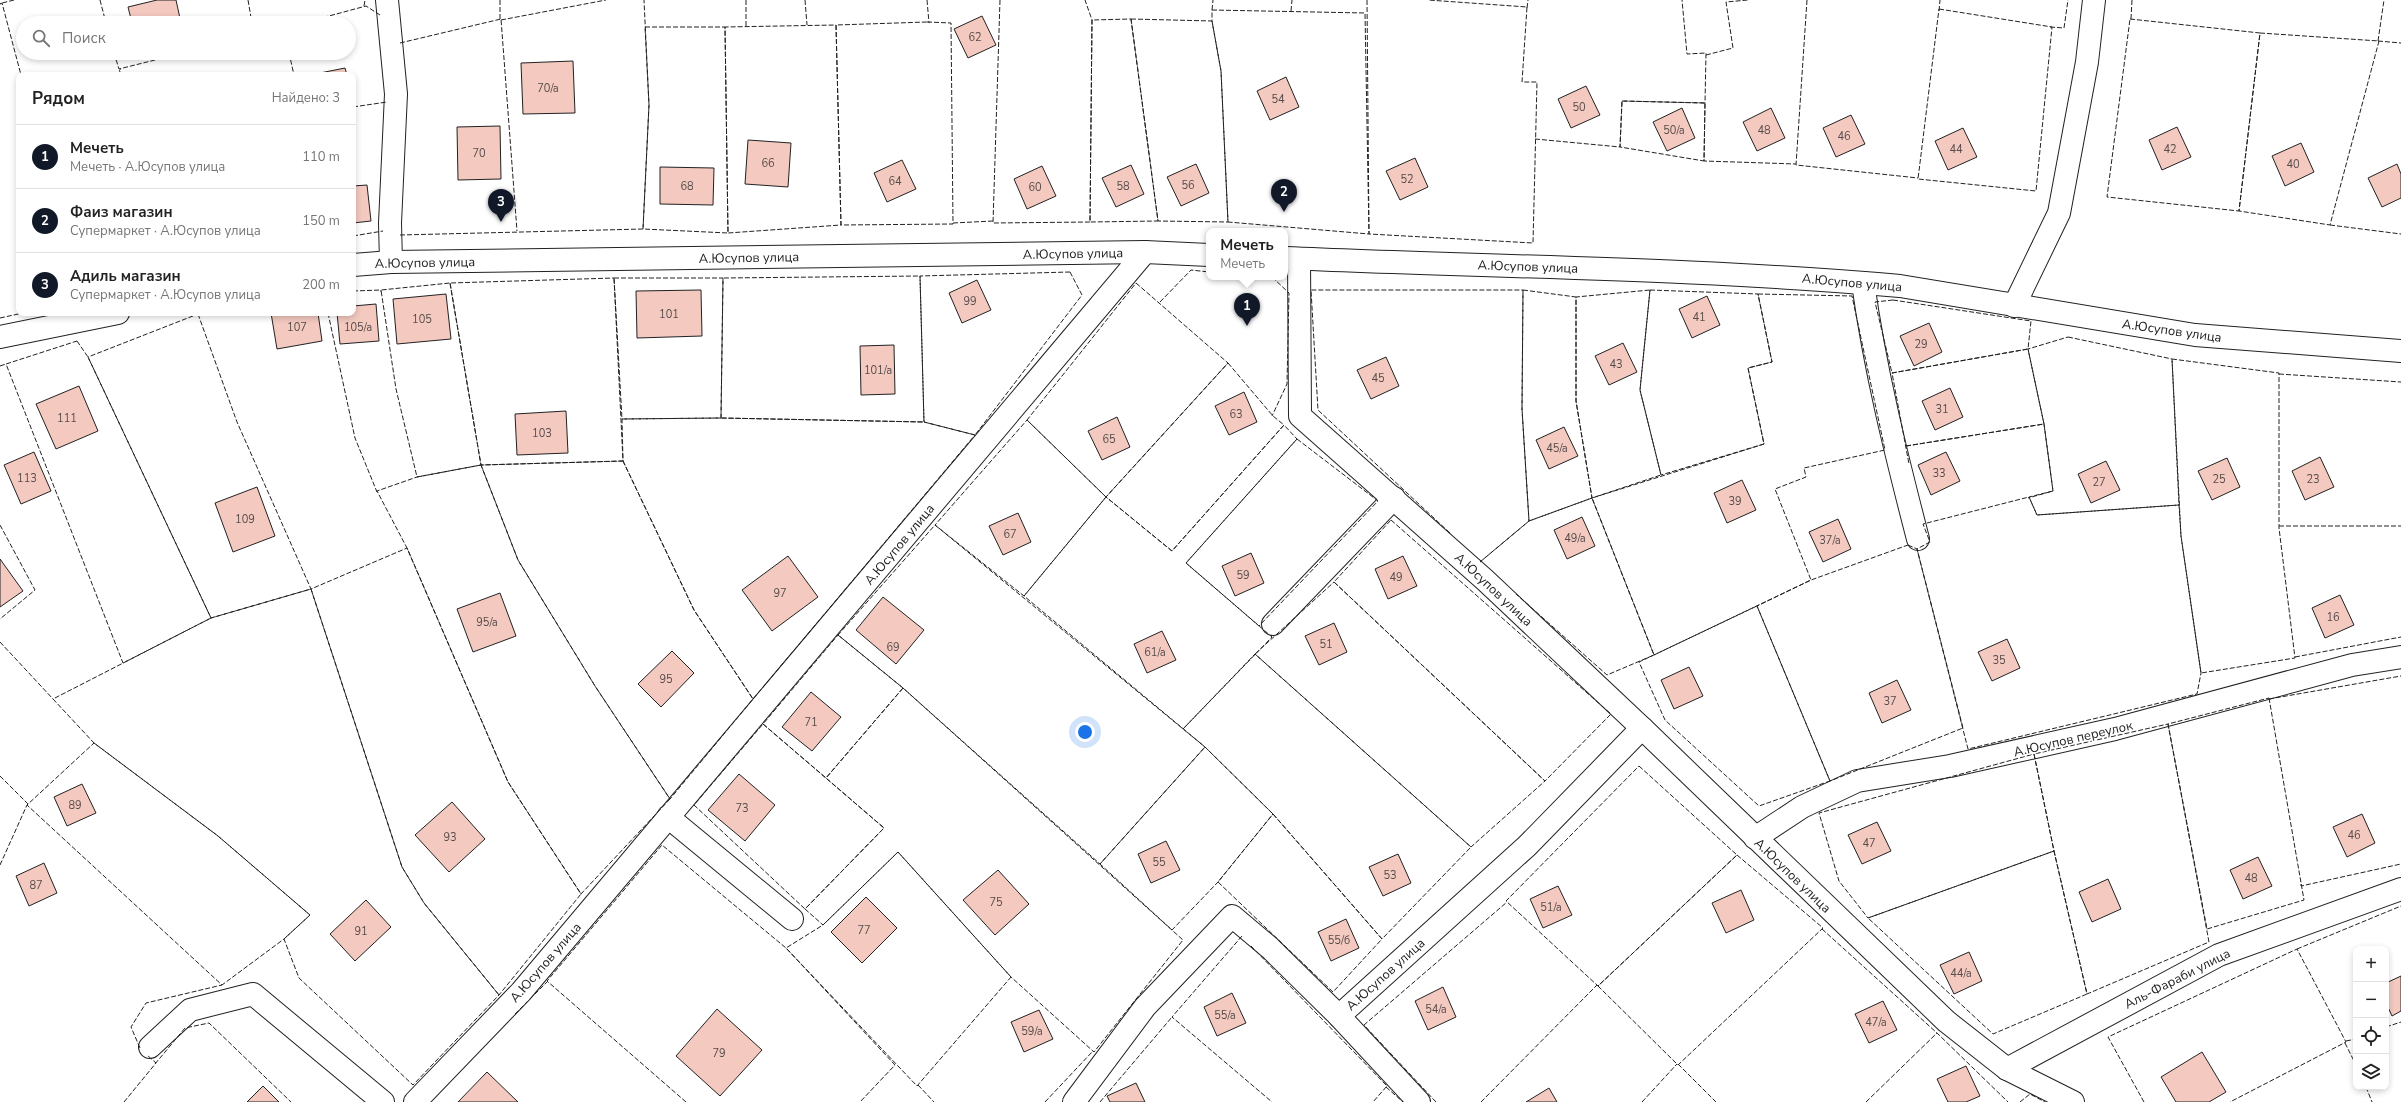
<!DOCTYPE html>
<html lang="ru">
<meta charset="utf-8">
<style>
body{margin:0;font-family:"Nunito Sans",sans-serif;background:#f2f2f2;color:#222}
.controls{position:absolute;right:12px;bottom:12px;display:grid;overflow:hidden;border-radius:8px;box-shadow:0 2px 6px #0003}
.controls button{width:36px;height:36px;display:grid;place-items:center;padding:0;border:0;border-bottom:1px solid #e0e0e0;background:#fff;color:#222;font:20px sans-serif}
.you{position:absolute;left:1085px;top:732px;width:14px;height:14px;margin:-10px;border:3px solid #fff;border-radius:50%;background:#1a73e8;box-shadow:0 0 0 6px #1a73e833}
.badge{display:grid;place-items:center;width:26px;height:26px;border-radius:50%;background:#111827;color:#fff;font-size:13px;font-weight:700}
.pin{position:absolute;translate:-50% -33px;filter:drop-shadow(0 1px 2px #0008)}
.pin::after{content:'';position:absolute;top:21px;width:14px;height:12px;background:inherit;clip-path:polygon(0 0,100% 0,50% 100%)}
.popup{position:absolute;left:1206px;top:228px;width:82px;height:52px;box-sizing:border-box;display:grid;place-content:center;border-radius:8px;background:#fff;filter:drop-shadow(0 1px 3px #0005);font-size:13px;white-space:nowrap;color:#767676}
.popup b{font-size:15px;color:#222}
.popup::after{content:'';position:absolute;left:50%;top:100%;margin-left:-8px;border:8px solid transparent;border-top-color:#fff}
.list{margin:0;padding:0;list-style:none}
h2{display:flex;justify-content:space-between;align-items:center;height:52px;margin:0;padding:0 16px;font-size:17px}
h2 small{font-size:13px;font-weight:400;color:#767676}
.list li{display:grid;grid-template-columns:26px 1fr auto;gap:12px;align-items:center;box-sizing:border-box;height:64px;padding:0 16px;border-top:1px solid #e0e0e0}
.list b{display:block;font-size:15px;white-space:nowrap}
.list p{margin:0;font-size:13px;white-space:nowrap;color:#767676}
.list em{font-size:13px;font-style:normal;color:#767676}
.icon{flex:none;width:22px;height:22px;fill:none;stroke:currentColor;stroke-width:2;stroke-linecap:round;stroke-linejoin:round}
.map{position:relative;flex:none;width:2401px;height:1102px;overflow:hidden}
.search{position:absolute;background:#fff;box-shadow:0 2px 6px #0003;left:16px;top:16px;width:340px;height:44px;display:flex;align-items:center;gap:10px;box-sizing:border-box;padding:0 14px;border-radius:22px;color:#767676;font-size:15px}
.panel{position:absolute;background:#fff;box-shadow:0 2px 6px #0003;left:16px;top:72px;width:340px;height:244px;border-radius:8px}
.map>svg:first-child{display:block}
.building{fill:#f3c9c0;stroke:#222}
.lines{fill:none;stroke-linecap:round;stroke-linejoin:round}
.street-casing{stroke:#222;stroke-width:24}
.street{stroke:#fff;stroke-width:22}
.fence{stroke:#222;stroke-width:1;stroke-dasharray:5 2;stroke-linecap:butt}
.labels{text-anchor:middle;stroke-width:3;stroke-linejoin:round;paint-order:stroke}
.number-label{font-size:11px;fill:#564c4a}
.street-label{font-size:13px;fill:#222;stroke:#fff}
</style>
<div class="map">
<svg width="2401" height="1102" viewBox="0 0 2401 1102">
<rect width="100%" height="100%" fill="#fff"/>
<g class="building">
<path d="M157,0H176L181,23H132L128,7Z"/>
<path d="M982,16L996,45L968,58L954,29Z"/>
<path d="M573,61L575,113L523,114L521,63Z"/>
<path d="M345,68L347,75H310Z"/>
<path d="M1286,77L1299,107L1270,120L1257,91Z"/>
<path d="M1586,86L1600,115L1571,128L1558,99Z"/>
<path d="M1682,108L1695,138L1667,151L1653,122Z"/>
<path d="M1771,108L1785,138L1757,151L1743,122Z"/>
<path d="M1851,115L1865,144L1836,157L1823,128Z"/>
<path d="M500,126L501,179L458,180L457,127Z"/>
<path d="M2177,127L2191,157L2162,170L2149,140Z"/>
<path d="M1963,128L1977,157L1948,170L1935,141Z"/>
<path d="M748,140L791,143L788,187L745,184Z"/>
<path d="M2301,143L2314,172L2285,186L2272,156Z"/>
<path d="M1415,158L1428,187L1400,200L1386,171Z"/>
<path d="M902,160L916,189L887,202L874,173Z"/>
<path d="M1196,164L1209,193L1181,206L1167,177Z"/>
<path d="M2397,164L2401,174V198L2382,207L2368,178Z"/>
<path d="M1131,165L1144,194L1116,207L1102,178Z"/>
<path d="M1042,166L1056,196L1027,209L1014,179Z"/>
<path d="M660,167L714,168L713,205L660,204Z"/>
<path d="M367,185L371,221L353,223V186Z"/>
<path d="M977,280L991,310L962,323L949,293Z"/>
<path d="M701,290L702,336L637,338L636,291Z"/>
<path d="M446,294L451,339L397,344L393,299Z"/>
<path d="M1707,296L1720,325L1692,338L1679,309Z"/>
<path d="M376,304L379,341L340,344L337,313H353V306Z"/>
<path d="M271,313H318L322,341L277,349Z"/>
<path d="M1929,323L1942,352L1914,366L1900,336Z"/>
<path d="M1623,343L1637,372L1609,385L1595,356Z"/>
<path d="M894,345L895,394L861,395L860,346Z"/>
<path d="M1386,357L1399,386L1371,399L1357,370Z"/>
<path d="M79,386L98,431L56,449L36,404Z"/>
<path d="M1950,388L1963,417L1935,430L1922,401Z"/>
<path d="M1244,392L1257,422L1229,435L1215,406Z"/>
<path d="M566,411L568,453L517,455L515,414Z"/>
<path d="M1117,417L1130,447L1102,460L1088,431Z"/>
<path d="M1564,427L1578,456L1549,469L1536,440Z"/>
<path d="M34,452L51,491L21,504L4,465Z"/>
<path d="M1946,452L1960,481L1931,495L1918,465Z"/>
<path d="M2320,457L2334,487L2305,500L2292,471Z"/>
<path d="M2227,458L2240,487L2212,500L2198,471Z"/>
<path d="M2106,461L2120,490L2091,503L2078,474Z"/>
<path d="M1742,480L1756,510L1727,523L1714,493Z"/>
<path d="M257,487L275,536L233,552L215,503Z"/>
<path d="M1018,513L1031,542L1003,555L989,526Z"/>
<path d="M1582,517L1595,546L1567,559L1554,530Z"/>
<path d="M1838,519L1851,549L1823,562L1809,532Z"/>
<path d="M1251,553L1264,583L1235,596L1222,566Z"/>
<path d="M788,556L818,597L772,631L742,590Z"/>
<path d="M1403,556L1417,586L1388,599L1375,569Z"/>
<path d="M0,559L23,591L0,607Z"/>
<path d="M500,593L516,636L473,652L457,609Z"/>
<path d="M2340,595L2354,625L2325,638L2312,608Z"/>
<path d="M883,597L924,630L896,664L856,630Z"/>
<path d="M1334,623L1347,652L1319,665L1305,636Z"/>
<path d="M1162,631L1176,660L1147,673L1134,644Z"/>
<path d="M2007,639L2020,668L1992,681L1978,652Z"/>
<path d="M672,651L694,673L661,707L638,684Z"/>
<path d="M1689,667L1703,696L1674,709L1661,680Z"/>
<path d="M1897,680L1911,710L1882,723L1869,693Z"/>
<path d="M811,692L841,717L812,751L782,727Z"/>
<path d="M739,774L775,805L745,841L708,810Z"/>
<path d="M82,784L96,813L67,826L54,797Z"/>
<path d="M452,802L485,839L449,872L415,835Z"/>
<path d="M2362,814L2375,843L2347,857L2333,827Z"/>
<path d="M1877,822L1891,851L1862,864L1848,835Z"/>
<path d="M1166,841L1180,870L1151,883L1138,854Z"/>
<path d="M1398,854L1411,883L1383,896L1369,867Z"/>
<path d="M2258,857L2272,886L2243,899L2230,870Z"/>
<path d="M44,863L57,893L29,906L16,876Z"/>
<path d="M998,870L1029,904L995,935L963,900Z"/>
<path d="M2108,879L2121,909L2092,922L2079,892Z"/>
<path d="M1558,886L1572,915L1543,928L1530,899Z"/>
<path d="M1741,890L1754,920L1726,933L1712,903Z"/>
<path d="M866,897L897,928L862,963L831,932Z"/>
<path d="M366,900L391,927L355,961L330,934Z"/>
<path d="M1346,919L1359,948L1331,961L1318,932Z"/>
<path d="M1969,952L1982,981L1954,994L1940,965Z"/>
<path d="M2401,976V1011L2392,1016L2386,1003V983Z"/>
<path d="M1443,987L1456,1017L1428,1030L1415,1001Z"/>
<path d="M1232,993L1246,1023L1217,1036L1204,1007Z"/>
<path d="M1883,1001L1897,1030L1869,1043L1855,1014Z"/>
<path d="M717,1009L762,1050L720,1096L676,1056Z"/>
<path d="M1039,1010L1053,1039L1024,1052L1011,1022Z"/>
<path d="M2202,1052L2226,1092L2209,1102H2176L2161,1077Z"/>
<path d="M1966,1066L1980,1096L1966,1102H1948L1937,1079Z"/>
<path d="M487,1072L518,1102H458Z"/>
<path d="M1136,1083L1145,1102H1110L1107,1096Z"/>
<path d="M263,1086L279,1102H247Z"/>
<path d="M1549,1088L1557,1102H1526Z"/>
</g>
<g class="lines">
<g class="street-casing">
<g id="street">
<path d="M387,0L396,94L390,223L391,262"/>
<path d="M1285,258C1490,267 1695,268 1900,286L2195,335L2401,351"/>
<path d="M353,265L391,262L1145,252L1209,255"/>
<path d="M1863,283C1875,370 1896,454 1918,539"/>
<path d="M2014,306L2059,213L2087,62L2094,0"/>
<path d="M0,337L118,313"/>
<path d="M1273,624L1394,498"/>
<path d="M1642,728L1946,1021L2007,1069L2073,1102"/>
<path d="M668,817L792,919"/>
<path d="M1755,838L1802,807L1857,781L1950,766L2115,729L2352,665L2401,657"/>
<path d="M1339,1016L1419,1102"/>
<path d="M150,1047L190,1010L253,994L383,1102"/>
<path d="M2007,1069L2219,955L2401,889"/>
<path d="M415,1102L521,992L1145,252"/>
<path d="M1074,1102L1145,1007L1232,916L1270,948L1339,1016L1527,846L1642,728L1485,580L1300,416L1299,259"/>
</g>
</g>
<use href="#street" class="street"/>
<g class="fence">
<path d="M14,0L2,3L0,4L2,3L21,75"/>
<path d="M100,0L106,23"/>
<path d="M248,0L252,23"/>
<path d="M500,0V19"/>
<path d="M746,0V27"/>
<path d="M805,0L807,25"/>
<path d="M927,0L929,23"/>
<path d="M1000,0L993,223L1090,222L1092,20L1085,0"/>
<path d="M1367,0L1369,234L1533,243L1537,82H1522L1527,7L1428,0"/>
<path d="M1807,0L1796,165L1918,178"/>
<path d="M364,6L365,0"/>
<path d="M1527,8L1528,0"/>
<path d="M1939,9L2052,27L2036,191L1918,179Z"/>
<path d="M1212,10L1365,13L1369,234L1228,222L1221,71L1212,21Z"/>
<path d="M1212,10L1213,0"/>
<path d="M1291,11L1292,0"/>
<path d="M1939,11L1940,0"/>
<path d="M1131,19L1212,21L1221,71L1228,222L1158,221Z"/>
<path d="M1131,19L1158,221L1090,222L1092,20Z"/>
<path d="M2130,19L2260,33L2239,211L2107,197Z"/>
<path d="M2131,19L2132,0"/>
<path d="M501,20L606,0"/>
<path d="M927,22L951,23L953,224L841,225L836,25Z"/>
<path d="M303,23L366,6L380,15"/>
<path d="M836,25L841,225L728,233L725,27Z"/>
<path d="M645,27H725L728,233L643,229L649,105Z"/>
<path d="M2050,27L2064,28L2068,0"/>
<path d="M2260,33L2379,41L2330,225L2239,211Z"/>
<path d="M2378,41L2384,0"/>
<path d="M2378,41L2401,43"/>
<path d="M400,43L501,19L517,231"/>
<path d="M114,53L119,69L183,53"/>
<path d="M289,53L294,75"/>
<path d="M1706,55L1733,48L1726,2L1748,0"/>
<path d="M121,75L119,69H121"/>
<path d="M1622,101L1705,103L1704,161L1620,147Z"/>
<path d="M1705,103L1704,161L1796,164"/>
<path d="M353,107L387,102"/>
<path d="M1535,139L1620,147L1622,101L1705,103L1706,53L1687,54L1682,0"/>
<path d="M953,223L993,221"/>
<path d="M2330,225L2401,234"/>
<path d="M400,235L643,229L649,105L644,0"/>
<path d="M353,236L383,231"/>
<path d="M1070,272L1082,295L975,435L924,422L920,276Z"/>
<path d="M920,276L924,422L721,418L723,278Z"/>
<path d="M1272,277L1289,293L1287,384L1272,416"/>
<path d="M614,278L623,461L481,465L450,283Z"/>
<path d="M614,278H723L721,418L622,419Z"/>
<path d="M450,283L481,465L417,477L396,389L381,290Z"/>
<path d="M1136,283L1228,363L1106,497L1027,420Z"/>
<path d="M1523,290L1576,297V401L1592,498L1529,521L1522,409Z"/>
<path d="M1650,290L1758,294L1772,362L1748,368L1764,444L1661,475L1640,390Z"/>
<path d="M1650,290L1640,390L1661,475L1592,498L1576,401V297Z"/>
<path d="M353,291L381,290V292"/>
<path d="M1758,294L1852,296L1885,450L1804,468L1806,477L1775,489L1811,580L1654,655L1592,498L1764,444L1748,368L1772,362Z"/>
<path d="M1893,300L2031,321L2028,349L1892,373L1875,302Z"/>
<path d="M1160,302L1191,270L1209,272"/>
<path d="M328,313L355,438L377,492"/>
<path d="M198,314L237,422L311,589L211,618L88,357Z"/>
<path d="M0,318L23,313"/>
<path d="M2068,337L2172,359L2179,505L2037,515L2029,497L2053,491L2044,424L2028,349Z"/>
<path d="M77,341L88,357L211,618L123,663L6,364Z"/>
<path d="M2172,359L2279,373V528L2295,658L2201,673L2181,536Z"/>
<path d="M1228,363L1273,416L1284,425L1172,551L1106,497Z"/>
<path d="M0,366L6,364"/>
<path d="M2279,374L2401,382"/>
<path d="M721,418L924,422L975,435L753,699L694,610L623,461L622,419Z"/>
<path d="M1027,420L1106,497L1024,596L935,525Z"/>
<path d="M1297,439L1378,501L1259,626L1186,563Z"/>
<path d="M1906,446L2044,424L2028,349L1892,373L1909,464"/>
<path d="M1906,446L2044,424L2053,491L2028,498"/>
<path d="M623,461L694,610L753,699L670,799L595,686L518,560L481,465Z"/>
<path d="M481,465L518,560L595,686L670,799L581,894L508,782L407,548L377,491L417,477Z"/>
<path d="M2029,497L2037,515L2179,505L2181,536L2201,673L2197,694L1968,749L1917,549L1930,542L1923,524Z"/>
<path d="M1391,520L1611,714L1545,781L1334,582Z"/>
<path d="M0,525L35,590L0,619"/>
<path d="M935,525L1205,747L1100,864L903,688L838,635Z"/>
<path d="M2279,526H2401"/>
<path d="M1450,533L1318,410L1311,290H1523L1522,409L1529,521L1480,562"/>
<path d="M1908,545L1917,549L1963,728L1830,781L1757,606L1811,580Z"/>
<path d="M1480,562L1529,521L1592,498L1654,655L1607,675L1516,594"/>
<path d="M1334,582L1545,781L1471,847L1255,654Z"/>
<path d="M1757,606L1830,781L1759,806L1665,720L1639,662Z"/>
<path d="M838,635L903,688L826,778L763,724Z"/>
<path d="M0,642L53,699"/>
<path d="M2295,657L2401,637"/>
<path d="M903,688L1183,940L1094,1052L1011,977L898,852L823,925L805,909L884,828L826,778Z"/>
<path d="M2269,698L2304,900L2207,929L2168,724Z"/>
<path d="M2269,699L2401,676"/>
<path d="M763,724L884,828L805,909L694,805Z"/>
<path d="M2168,724L2209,942L2087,994L2054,851L2034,754Z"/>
<path d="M1183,729L1272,637L1186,563L1297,439L1284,425L1172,551L1106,497L1024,596L1205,747L1273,814L1382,939L1471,847L1255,654L1183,729"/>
<path d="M94,743L218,836L310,915L284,939L222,985L27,805Z"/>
<path d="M1205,747L1273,814L1218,882L1172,930L1100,864Z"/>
<path d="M2034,754L2054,851L1868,918L1839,881L1819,813Z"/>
<path d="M1639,766L1737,855L1598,986L1506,901Z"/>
<path d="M0,776L28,804"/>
<path d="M1273,814L1382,939L1333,992L1218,882Z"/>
<path d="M2054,851L2087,994L1993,1034L1868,918Z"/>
<path d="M898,852L1011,977L917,1086L786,948L823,925Z"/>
<path d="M1737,855L1823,928L1678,1065L1598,986Z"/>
<path d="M0,865L27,805"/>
<path d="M2301,884V886L2401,864"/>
<path d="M1822,929L1937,1033L2008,1102"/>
<path d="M1242,936L1172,1017L1272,1102"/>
<path d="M1251,946L1387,1086L1373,1102"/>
<path d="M2297,949L2401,906"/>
<path d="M499,995L424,903L402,867L311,589L211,618L53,699L94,743L218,836L310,915L284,939L299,978L413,1085L499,995L581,894L508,782L407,548L311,589L402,867L424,903L499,995"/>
<path d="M515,1014L547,982"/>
<path d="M2386,1027L2401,1022"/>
<path d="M2346,1041L2356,1039"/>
<path d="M2345,1043L2356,1065"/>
<path d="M140,1048L131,1027L146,1003L222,985"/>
<path d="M155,1064L185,1028L209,1023L291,1102"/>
<path d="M1678,1064L1716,1102"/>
<path d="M918,1085L934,1102"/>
<path d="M1386,1087L1403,1102"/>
<path d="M2366,1087L2372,1102"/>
<path d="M124,1102L156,1063L147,1055"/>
<path d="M686,1102L547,981L662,845L786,948L895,1065L860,1102"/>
<path d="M1045,1102L1093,1051"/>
<path d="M1100,1102L1172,1017L1173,1018"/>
<path d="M1436,1102L1364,1025L1507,902"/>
<path d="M1481,1102L1597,985"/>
<path d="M1642,1102L1677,1064"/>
<path d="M1866,1102L1937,1033"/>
<path d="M2020,1102L2030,1094L2045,1102"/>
<path d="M2144,1102L2108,1037L2297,949L2346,1042L2230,1102"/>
</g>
</g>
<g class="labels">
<g class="number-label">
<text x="975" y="41">62</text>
<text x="548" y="92">70/а</text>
<text x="1278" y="103">54</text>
<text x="1579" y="111">50</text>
<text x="1674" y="134">50/а</text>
<text x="1764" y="134">48</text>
<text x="1844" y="140">46</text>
<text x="1956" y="153">44</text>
<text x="2170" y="153">42</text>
<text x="479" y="157">70</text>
<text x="768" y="167">66</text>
<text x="2293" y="168">40</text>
<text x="1407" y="183">52</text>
<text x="895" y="185">64</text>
<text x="1188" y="189">56</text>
<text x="687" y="190">68</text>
<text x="1123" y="190">58</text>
<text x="1035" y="191">60</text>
<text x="970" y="305">99</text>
<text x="669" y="318">101</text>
<text x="1699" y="321">41</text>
<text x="422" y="323">105</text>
<text x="297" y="331">107</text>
<text x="358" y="331">105/а</text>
<text x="1921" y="348">29</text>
<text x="1616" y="368">43</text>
<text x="878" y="374">101/а</text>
<text x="1378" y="382">45</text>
<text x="1942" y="413">31</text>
<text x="1236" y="418">63</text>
<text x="67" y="422">111</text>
<text x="542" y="437">103</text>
<text x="1109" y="443">65</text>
<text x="1557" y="452">45/а</text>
<text x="1939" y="477">33</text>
<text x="27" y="482">113</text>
<text x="2219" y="483">25</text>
<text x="2313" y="483">23</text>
<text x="2099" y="486">27</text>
<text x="1735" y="505">39</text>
<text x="245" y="523">109</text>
<text x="1010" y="538">67</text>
<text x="1575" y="542">49/а</text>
<text x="1830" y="544">37/а</text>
<text x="1243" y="579">59</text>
<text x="1396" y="581">49</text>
<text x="780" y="597">97</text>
<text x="2333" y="621">16</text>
<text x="487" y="626">95/а</text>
<text x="1326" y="648">51</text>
<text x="893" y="651">69</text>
<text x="1155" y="656">61/а</text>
<text x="1999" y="664">35</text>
<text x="666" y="683">95</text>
<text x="1890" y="705">37</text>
<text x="811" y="726">71</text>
<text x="75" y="809">89</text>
<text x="742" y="812">73</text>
<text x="2354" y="839">46</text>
<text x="450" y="841">93</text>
<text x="1869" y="847">47</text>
<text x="1159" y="866">55</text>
<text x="1390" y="879">53</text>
<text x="2251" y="882">48</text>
<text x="36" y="889">87</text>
<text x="996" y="906">75</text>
<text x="1551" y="911">51/а</text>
<text x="864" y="934">77</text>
<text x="361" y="935">91</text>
<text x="1339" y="944">55/б</text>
<text x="1961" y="977">44/а</text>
<text x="1436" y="1013">54/а</text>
<text x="1225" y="1019">55/а</text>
<text x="1876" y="1026">47/а</text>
<text x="1032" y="1035">59/а</text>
<text x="719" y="1057">79</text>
</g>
<g class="street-label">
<text transform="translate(1073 253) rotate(-1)" y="5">А.Юсупов улица</text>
<text transform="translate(749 257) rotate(-1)" y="5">А.Юсупов улица</text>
<text transform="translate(425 262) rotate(-1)" y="5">А.Юсупов улица</text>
<text transform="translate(1528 266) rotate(2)" y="5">А.Юсупов улица</text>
<text transform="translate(1852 282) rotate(5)" y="5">А.Юсупов улица</text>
<text transform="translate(2172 330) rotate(8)" y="5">А.Юсупов улица</text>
<text transform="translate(899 544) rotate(-50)" y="5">А.Юсупов улица</text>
<text transform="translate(1494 589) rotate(43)" y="5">А.Юсупов улица</text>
<text transform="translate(2073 738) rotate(-13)" y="5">А.Юсупов переулок</text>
<text transform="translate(1793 875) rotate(44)" y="5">А.Юсупов улица</text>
<text transform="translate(545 962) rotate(-49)" y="5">А.Юсупов улица</text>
<text transform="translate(1385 974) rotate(-42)" y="5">А.Юсупов улица</text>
<text transform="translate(2177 978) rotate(-27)" y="5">Аль-Фараби улица</text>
</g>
</g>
</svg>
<div class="controls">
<button>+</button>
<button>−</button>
<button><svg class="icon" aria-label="locate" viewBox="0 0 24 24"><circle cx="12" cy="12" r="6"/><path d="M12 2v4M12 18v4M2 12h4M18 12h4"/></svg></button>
<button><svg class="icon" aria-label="layers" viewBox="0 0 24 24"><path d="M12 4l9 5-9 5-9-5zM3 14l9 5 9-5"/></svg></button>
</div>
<div class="you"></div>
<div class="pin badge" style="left:1247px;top:326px">1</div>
<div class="popup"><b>Мечеть</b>Мечеть</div>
<div class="pin badge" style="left:1284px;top:212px">2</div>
<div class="pin badge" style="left:501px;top:222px">3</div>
<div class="search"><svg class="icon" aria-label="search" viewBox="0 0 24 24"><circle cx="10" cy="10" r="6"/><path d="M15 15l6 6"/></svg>Поиск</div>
<section class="panel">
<h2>Рядом<small>Найдено: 3</small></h2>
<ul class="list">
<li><span class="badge">1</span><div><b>Мечеть</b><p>Мечеть · А.Юсупов улица</p></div><em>110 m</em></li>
<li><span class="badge">2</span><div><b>Фаиз магазин</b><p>Супермаркет · А.Юсупов улица</p></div><em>150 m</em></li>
<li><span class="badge">3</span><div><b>Адиль магазин</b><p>Супермаркет · А.Юсупов улица</p></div><em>200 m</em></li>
</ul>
</section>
</div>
